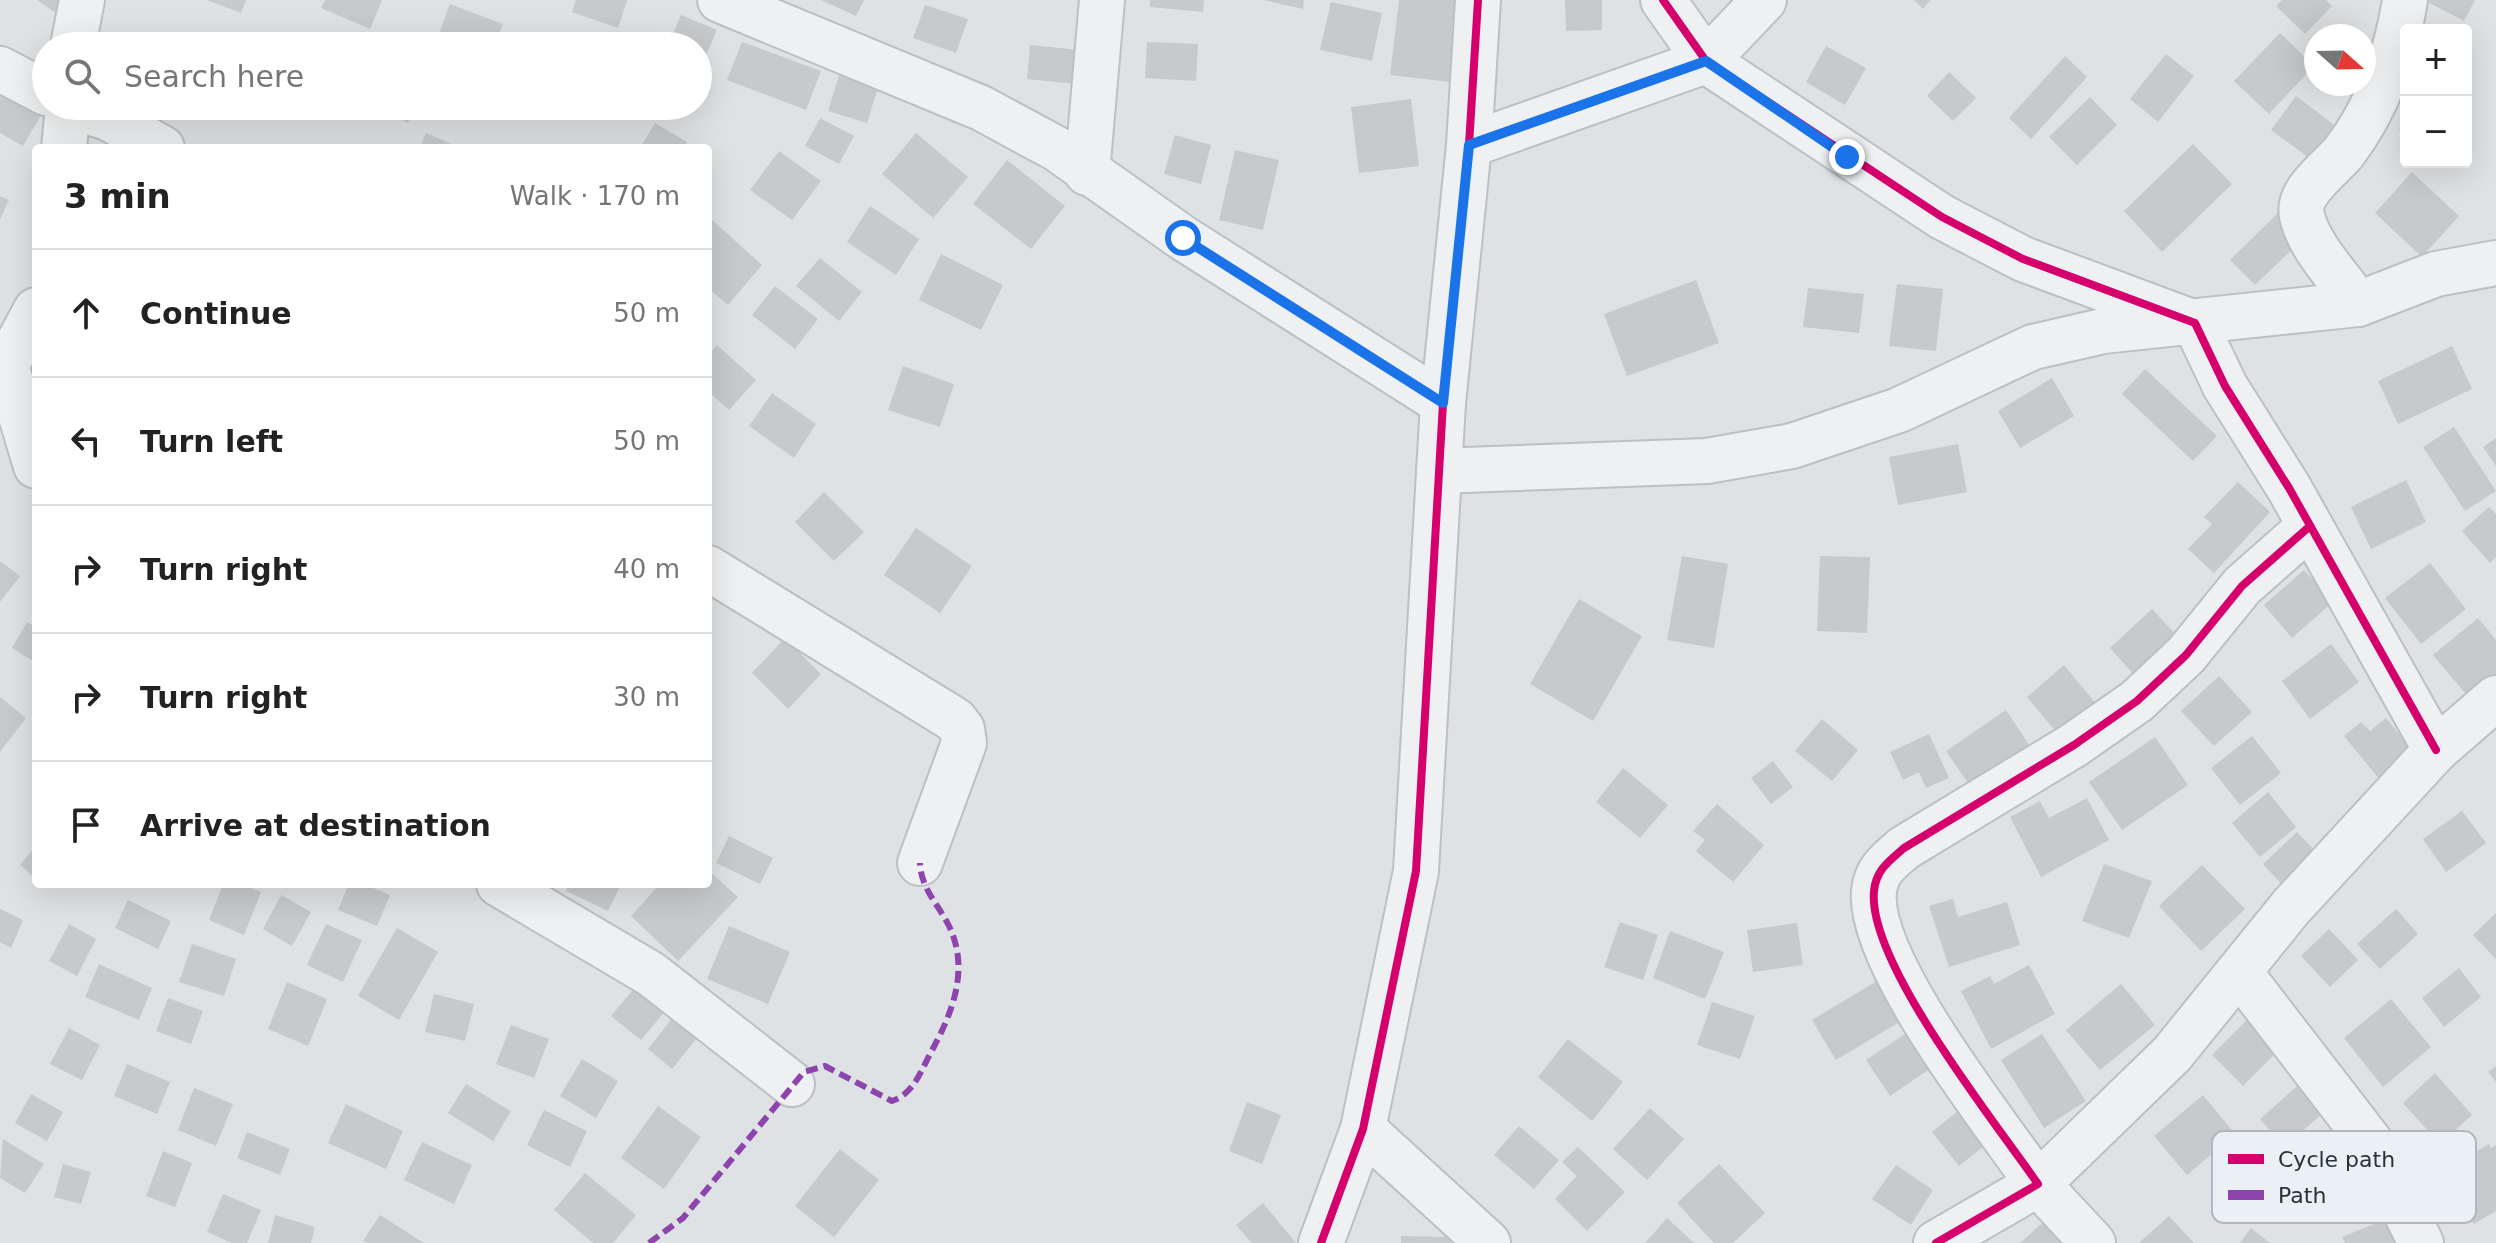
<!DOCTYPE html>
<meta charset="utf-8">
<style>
body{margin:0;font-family:"DejaVu Sans",sans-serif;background:#f2f2f2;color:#222}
.controls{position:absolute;right:24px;top:24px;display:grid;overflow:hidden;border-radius:8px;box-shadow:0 8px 32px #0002}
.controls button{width:72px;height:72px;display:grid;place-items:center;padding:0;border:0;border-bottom:2px solid #e0e0e0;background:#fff;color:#222;font:40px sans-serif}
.compass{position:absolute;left:2304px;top:24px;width:72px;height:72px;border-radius:50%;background:#fff;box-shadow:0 8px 32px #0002;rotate:110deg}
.stop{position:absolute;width:24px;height:24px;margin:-18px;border:6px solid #1a73e8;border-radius:50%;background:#fff}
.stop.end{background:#1a73e8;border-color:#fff;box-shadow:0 2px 8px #0008}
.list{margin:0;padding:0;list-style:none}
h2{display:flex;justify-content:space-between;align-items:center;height:104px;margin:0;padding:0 32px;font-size:34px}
h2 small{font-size:26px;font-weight:400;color:#767676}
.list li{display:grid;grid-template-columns:52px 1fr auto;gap:24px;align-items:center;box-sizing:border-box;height:128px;padding:0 32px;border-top:2px solid #e0e0e0}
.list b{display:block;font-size:30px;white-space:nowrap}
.list em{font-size:26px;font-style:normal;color:#767676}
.icon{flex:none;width:44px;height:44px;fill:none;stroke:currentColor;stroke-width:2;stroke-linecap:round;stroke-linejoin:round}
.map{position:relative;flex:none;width:2496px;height:1243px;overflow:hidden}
.search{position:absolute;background:#fff;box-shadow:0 8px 32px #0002;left:32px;top:32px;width:680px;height:88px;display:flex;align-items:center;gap:20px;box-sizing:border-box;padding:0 28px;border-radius:44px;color:#767676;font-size:30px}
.panel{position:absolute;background:#fff;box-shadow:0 8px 32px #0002;left:32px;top:144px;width:680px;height:744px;border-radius:8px}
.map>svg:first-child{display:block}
.building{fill:#c7cacc}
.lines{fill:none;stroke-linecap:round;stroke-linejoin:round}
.minor-casing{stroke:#bdc0c2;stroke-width:48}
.minor{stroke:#eef0f1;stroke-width:44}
.quiet{stroke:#8e44ad;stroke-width:6;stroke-dasharray:12 6;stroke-linecap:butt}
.cycleway-casing{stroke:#ebf0f4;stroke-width:13}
.cycleway{stroke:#d6006c;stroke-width:8}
.route{stroke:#1a73e8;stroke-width:10}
.key{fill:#ebf0f4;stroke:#b0b7bd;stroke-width:2}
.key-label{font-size:22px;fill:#26323d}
</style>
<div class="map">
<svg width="2496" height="1243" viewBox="0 0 2496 1243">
<rect width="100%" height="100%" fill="#dfe2e4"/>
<g class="building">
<path d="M37,0H66L57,14Z"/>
<path d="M207,0H246L241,13Z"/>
<path d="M325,0H382L370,29L321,8Z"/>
<path d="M576,0H627L618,28L572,12Z"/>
<path d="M821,0H864L856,16Z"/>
<path d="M1150,0H1204L1203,12L1150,7Z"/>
<path d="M1264,0H1304L1303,9Z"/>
<path d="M1399,0H1468L1459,83L1390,75Z"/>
<path d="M1565,0H1602V30L1566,31Z"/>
<path d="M1914,0H1931L1923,9Z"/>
<path d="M2282,0H2326L2332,6L2305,34L2276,6Z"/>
<path d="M2424,0H2475L2464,21Z"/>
<path d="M1331,2L1382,13L1372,61L1320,50Z"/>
<path d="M450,4L503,24L494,46H455L437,39Z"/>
<path d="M925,5L968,19L956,53L913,38Z"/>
<path d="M681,15L717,30L701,67L698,46H668Z"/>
<path d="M169,33L218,42L217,46H167Z"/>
<path d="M2280,33L2314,66L2269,114L2234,81Z"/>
<path d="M542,35L567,46H538Z"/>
<path d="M742,42L821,71L806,110L727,80Z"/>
<path d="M1147,42L1198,44L1196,81L1145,78Z"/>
<path d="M1030,45L1090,51L1086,85L1027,79Z"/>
<path d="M1826,46L1866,68L1845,105L1806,82Z"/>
<path d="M2166,54L2194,76L2158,122L2130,99Z"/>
<path d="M2065,56L2087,77L2031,139L2009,118Z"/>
<path d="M843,62L882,74L867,123L828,111Z"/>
<path d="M1949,72L1976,98L1953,121L1927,96Z"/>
<path d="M0,85L44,110L23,146L0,133Z"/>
<path d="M2296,96L2341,130L2316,163L2271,130Z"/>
<path d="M2090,97L2117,125L2077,165L2049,137Z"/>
<path d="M1411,99L1419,166L1359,173L1351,107Z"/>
<path d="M376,106H417L408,123Z"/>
<path d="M2406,111V133L2399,130Z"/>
<path d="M820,118L854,136L839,164L805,146Z"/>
<path d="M655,123L687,142L683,148H640Z"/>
<path d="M426,133L461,148H420Z"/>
<path d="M916,133L968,177L933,218L882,174Z"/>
<path d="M1175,135L1211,145L1201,184L1164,174Z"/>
<path d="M2193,144L2232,184L2162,252L2124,211Z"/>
<path d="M1235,150L1279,160L1263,230L1219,220Z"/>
<path d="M779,151L821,181L792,220L750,190Z"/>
<path d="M1007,160L1065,206L1031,249L973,204Z"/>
<path d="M2412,172L2459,216L2422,257L2375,213Z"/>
<path d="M0,196L9,200L0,220Z"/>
<path d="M870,206L919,239L896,275L847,242Z"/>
<path d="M2280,211L2305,237L2255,285L2230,260Z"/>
<path d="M712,220L762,265L728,305L708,288V225Z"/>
<path d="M941,254L1003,285L981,330L919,300Z"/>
<path d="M820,258L862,292L839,321L796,286Z"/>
<path d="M1696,280L1719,343L1627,376L1604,314Z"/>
<path d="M1897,284L1943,289L1936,351L1889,346Z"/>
<path d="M775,286L818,319L795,349L752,315Z"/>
<path d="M1808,288L1864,294L1859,333L1803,327Z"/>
<path d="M717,345L756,380L729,410L708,391V355Z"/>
<path d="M2452,346L2472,389L2398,424L2378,381Z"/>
<path d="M903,366L954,384L940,427L888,410Z"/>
<path d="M2145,369L2217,436L2193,461L2122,394Z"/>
<path d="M2052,378L2074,416L2020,448L1998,411Z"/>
<path d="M772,393L816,424L794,458L749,426Z"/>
<path d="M2454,427L2496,491L2465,511L2423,447Z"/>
<path d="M2496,438V466L2483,447Z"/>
<path d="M1958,444L1967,492L1898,505L1889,457Z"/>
<path d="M2406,480L2426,522L2371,549L2351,507Z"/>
<path d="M2238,482L2270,512L2214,573L2188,549L2212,524L2204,517Z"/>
<path d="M824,492L864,532L834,561L795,522Z"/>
<path d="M2489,507L2496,514V557L2490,563L2462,531Z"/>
<path d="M916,528L972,566L940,613L884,575Z"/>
<path d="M1682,556L1728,564L1714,648L1667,640Z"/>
<path d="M1820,556L1870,557L1867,633L1817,631Z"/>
<path d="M0,561L20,576L0,602Z"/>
<path d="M2430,563L2466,609L2421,644L2385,598Z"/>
<path d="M2304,570L2333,602L2292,638L2264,605Z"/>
<path d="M1579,599L1642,636L1593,721L1530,684Z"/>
<path d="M2152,609L2186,646L2144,686L2110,648Z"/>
<path d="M2478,618L2496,640V676L2470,699L2433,655Z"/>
<path d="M27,622L36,627V663L12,648Z"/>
<path d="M785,638L821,674L788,709L752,673Z"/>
<path d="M2331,644L2359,682L2310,719L2282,681Z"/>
<path d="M2064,665L2103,712L2066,744L2027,697Z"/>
<path d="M2219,676L2252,712L2214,746L2181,711Z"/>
<path d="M0,697L26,718L0,752Z"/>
<path d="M2006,710L2035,754L1976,795L1946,751Z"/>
<path d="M2386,718L2414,752L2380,780L2344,736L2361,722L2370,731Z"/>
<path d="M1822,719L1858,750L1832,781L1795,751Z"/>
<path d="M1929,734L1949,778L1926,788L1919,772L1903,780L1890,752Z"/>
<path d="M2252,736L2281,773L2240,805L2211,768Z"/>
<path d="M2155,737L2188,785L2122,830L2089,782Z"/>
<path d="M1773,761L1793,787L1771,804L1751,778Z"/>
<path d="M1623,768L1668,805L1640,838L1596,802Z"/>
<path d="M2268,792L2296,827L2260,857L2232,823Z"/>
<path d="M2087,798L2109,840L2041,877L2010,817L2040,801L2049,818Z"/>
<path d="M1717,804L1764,845L1733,882L1696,851L1705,840L1693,831Z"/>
<path d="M2462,811L2486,843L2446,872L2423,839Z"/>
<path d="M2297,832L2322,858L2287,890L2263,864Z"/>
<path d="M729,836L773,858L760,884L716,863Z"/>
<path d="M36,846V879L20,865Z"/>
<path d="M2104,864L2152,881L2129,938L2082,921Z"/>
<path d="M2202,865L2245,909L2201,951L2159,906Z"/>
<path d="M708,870L738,897L678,961L631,916L660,884H708Z"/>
<path d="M223,884H241L261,892L244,935L209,920Z"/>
<path d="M349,884H364L390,895L377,926L338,910Z"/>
<path d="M569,884H621L608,911L566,891Z"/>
<path d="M281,895L311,912L292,946L263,929Z"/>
<path d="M1953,899L1958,917L2007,902L2020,945L1949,967L1929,906Z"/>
<path d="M128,900L171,921L158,949L115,928Z"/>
<path d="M0,909L23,920L11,948L0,942Z"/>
<path d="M2396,909L2418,934L2380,969L2357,944Z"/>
<path d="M2496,913V959L2473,935Z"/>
<path d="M1620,922L1658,935L1643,980L1604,967Z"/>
<path d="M1797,923L1803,965L1753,972L1747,930Z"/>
<path d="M69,924L96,939L77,976L49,961Z"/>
<path d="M326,924L362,940L343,982L307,965Z"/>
<path d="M729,926L790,952L768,1004L707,979Z"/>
<path d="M397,928L438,952L399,1020L358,996Z"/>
<path d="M2329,929L2358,960L2330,987L2301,956Z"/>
<path d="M1670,931L1724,952L1705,999L1653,978Z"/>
<path d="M192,944L236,959L224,996L179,982Z"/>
<path d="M99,964L152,988L139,1020L85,997Z"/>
<path d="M2029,965L2055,1014L1991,1049L1961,991L1990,976L1994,984Z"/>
<path d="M2459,968L2481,997L2444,1027L2422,998Z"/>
<path d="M1887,975L1911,1015L1836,1060L1812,1020Z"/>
<path d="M287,982L327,999L308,1046L268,1029Z"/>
<path d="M2121,984L2155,1025L2100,1070L2066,1030Z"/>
<path d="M637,985L667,1009L641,1040L611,1016Z"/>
<path d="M434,994L474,1004L465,1041L425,1032Z"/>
<path d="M168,998L203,1011L191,1044L156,1031Z"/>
<path d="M2391,999L2431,1047L2383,1087L2344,1038Z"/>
<path d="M1712,1002L1755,1016L1740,1059L1697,1045Z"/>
<path d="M681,1007L706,1027L672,1069L648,1049Z"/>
<path d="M2254,1013L2285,1044L2243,1086L2212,1055Z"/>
<path d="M511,1025L549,1039L534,1078L496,1064Z"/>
<path d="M69,1028L100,1045L82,1080L50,1064Z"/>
<path d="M1911,1030L1934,1066L1890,1096L1866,1060Z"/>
<path d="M2042,1034L2086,1101L2044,1128L2001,1060Z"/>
<path d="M1568,1039L1623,1082L1592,1121L1538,1077Z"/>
<path d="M582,1059L618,1081L596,1118L560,1096Z"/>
<path d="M127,1064L170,1082L157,1114L114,1096Z"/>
<path d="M2496,1066V1082L2488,1072Z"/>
<path d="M2435,1073L2472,1115L2440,1144L2403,1103Z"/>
<path d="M2304,1080L2329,1108L2284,1147L2260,1119Z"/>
<path d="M466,1084L511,1111L493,1141L448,1113Z"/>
<path d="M194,1088L233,1104L216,1146L178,1130Z"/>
<path d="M31,1094L63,1112L47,1141L15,1123Z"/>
<path d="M2203,1095L2235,1134L2187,1175L2154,1136Z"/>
<path d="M1247,1102L1281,1115L1262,1164L1229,1151Z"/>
<path d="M1968,1103L1995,1137L1959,1166L1932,1132Z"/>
<path d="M346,1104L403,1131L386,1169L328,1143Z"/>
<path d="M658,1106L701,1137L664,1189L621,1158Z"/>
<path d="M1650,1108L1684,1139L1647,1180L1613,1149Z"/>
<path d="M544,1110L587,1131L570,1167L527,1145Z"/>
<path d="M1519,1126L1559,1160L1534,1189L1494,1155Z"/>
<path d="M247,1132L290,1149L280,1175L237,1158Z"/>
<path d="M3,1139L44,1164L25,1193L0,1178Z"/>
<path d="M422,1142L472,1165L454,1204L404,1180Z"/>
<path d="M2489,1144L2491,1148L2496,1145V1211L2474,1224L2448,1180L2468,1167L2463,1159Z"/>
<path d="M1578,1147L1625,1192L1587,1231L1555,1199L1577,1176L1562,1162Z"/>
<path d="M840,1149L879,1180L834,1237L795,1206Z"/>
<path d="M163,1151L192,1163L175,1207L146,1196Z"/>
<path d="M63,1164L91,1172L81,1204L54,1197Z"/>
<path d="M1719,1164L1765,1213L1733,1243H1714L1677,1203Z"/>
<path d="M1896,1165L1933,1190L1911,1225L1872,1199Z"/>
<path d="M585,1173L636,1215L613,1243H593L554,1210Z"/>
<path d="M223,1194L261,1210L247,1243H232L207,1232Z"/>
<path d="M1263,1203L1296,1243H1252L1236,1225Z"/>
<path d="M275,1215L315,1227L311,1243H268Z"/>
<path d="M380,1215L424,1243H367L363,1241Z"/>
<path d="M2050,1216L2074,1243H2020Z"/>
<path d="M2169,1216L2194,1243H2139Z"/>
<path d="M1667,1218L1694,1243H1645Z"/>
<path d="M2389,1218L2399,1243H2345L2342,1237Z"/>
<path d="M2251,1228L2270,1243H2240Z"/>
<path d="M1401,1236L1451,1237V1243H1401Z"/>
</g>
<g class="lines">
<g class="minor-casing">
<g id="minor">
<path d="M720,0L981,108L1057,149L1183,238L1443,403"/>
<path d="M1663,0L1706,61L1942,217L2023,259L2195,323L2225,386L2289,488L2436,750"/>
<path d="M73,46L82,0"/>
<path d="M0,69L46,93"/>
<path d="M70,106L108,118L162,148"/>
<path d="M1469,145L1706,61L1764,0"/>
<path d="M64,148L68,106"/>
<path d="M1087,173L1102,0"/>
<path d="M2358,304C2340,278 2309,247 2302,216C2296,192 2330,169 2344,152C2377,109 2397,53 2405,0"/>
<path d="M7,369L36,466"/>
<path d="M0,377L36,310"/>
<path d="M1439,471L1707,461L1792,446L1899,410L2033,347L2103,331L2358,304L2436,274L2496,263"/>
<path d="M708,568L955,720L962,729L964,743L920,863"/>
<path d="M499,884L651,974L792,1084"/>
<path d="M2240,973L2371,1143L2421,1243"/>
<path d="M1363,1129L1488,1243"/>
<path d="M1321,1243L1363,1129L1416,871L1443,403L1469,145L1478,0"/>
<path d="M1936,1243L2038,1184C1995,1122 1867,962 1874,891C1876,870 1889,861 1904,848L2074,745L2137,701L2186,655L2242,586L2310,526"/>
<path d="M2093,1243L2038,1184L2172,1054L2291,907L2436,750L2496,698"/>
</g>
</g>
<use href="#minor" class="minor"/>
<path class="quiet" d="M649,1243L683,1218L804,1072L825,1066L892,1101C913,1094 920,1073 930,1054C952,1014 971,969 948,924C937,903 921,888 920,863"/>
<g class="cycleway-casing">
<g id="cycleway">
<path d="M1663,0L1706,61L1942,217L2023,259L2195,323L2225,386L2289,488L2436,750"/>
<path d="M1321,1243L1363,1129L1416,871L1443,403L1469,145L1478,0"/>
<path d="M1936,1243L2038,1184C1995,1122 1867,962 1874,891C1876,870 1889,861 1904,848L2074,745L2137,701L2186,655L2242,586L2310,526"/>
</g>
</g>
<use href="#cycleway" class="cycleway"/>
</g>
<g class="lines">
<path class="route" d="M1183,238L1443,403L1469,145L1706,61L1847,157"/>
</g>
<rect x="2212" y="1131" width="264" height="92" rx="12" class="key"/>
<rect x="2228" y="1154" width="36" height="10" fill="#d6006c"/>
<rect x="2228" y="1190" width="36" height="10" fill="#8e44ad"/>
<g class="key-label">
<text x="2278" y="1167">Cycle path</text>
<text x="2278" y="1203">Path</text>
</g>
</svg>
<div class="controls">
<button>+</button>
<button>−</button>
</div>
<svg class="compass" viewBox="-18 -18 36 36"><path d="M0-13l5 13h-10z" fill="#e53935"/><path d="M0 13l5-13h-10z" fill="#767676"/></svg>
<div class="stop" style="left:1183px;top:238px"></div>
<div class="stop end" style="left:1847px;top:157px"></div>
<div class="search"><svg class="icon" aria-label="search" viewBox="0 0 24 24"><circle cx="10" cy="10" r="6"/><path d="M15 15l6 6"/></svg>Search here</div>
<section class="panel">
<h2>3 min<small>Walk · 170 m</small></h2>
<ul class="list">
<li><svg class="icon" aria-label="ahead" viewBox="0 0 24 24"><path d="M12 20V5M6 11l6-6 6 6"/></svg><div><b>Continue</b></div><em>50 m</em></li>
<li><svg class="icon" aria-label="left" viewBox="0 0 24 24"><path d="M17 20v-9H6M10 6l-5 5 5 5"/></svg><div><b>Turn left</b></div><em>50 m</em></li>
<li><svg class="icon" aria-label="right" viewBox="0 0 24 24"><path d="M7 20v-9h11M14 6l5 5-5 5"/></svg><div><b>Turn right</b></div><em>40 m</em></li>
<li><svg class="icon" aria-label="right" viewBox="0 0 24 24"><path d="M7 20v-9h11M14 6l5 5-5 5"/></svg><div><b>Turn right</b></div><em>30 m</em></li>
<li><svg class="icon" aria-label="arrive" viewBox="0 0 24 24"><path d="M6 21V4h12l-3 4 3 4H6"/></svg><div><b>Arrive at destination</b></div></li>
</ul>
</section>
</div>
